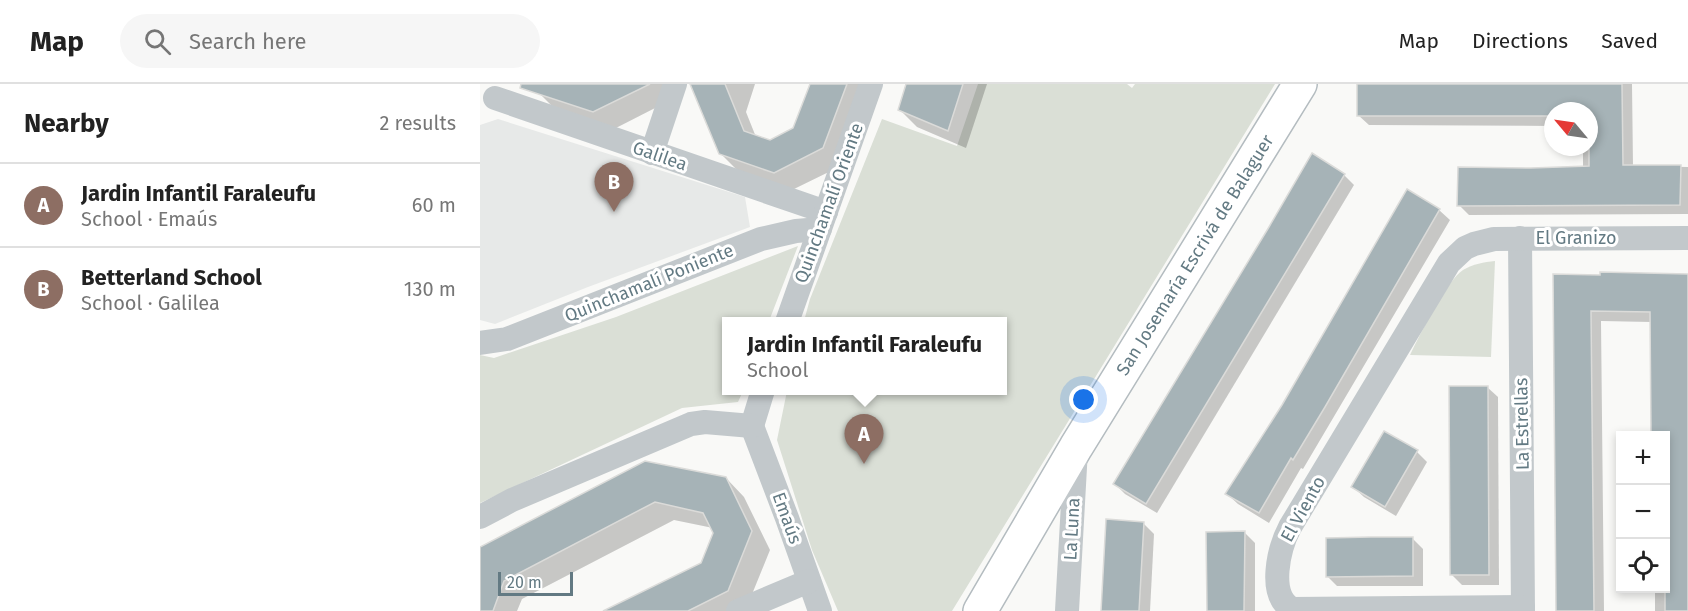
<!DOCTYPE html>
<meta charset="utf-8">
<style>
body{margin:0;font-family:"Fira Sans",sans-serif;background:#f6f6f6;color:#222}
.controls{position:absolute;right:18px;bottom:18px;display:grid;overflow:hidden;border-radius:0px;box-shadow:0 3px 9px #0003}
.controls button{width:54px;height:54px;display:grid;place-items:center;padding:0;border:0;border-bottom:2px solid #e0e0e0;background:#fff;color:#222;font:30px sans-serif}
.compass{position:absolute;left:1064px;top:18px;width:54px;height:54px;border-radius:50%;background:#fff;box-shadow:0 3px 9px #0003;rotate:299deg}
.scale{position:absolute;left:18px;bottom:15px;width:75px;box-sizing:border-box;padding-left:6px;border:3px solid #637a83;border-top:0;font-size:16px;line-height:21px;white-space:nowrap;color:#637a83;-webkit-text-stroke:4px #fff;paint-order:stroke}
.you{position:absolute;left:604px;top:316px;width:21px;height:21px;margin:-15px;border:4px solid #fff;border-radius:50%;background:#1a73e8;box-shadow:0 0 0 9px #1a73e833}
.badge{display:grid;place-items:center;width:39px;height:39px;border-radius:50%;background:#b45309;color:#fff;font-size:20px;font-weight:700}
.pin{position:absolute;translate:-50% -50px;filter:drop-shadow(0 2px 3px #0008)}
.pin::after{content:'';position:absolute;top:32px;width:21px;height:18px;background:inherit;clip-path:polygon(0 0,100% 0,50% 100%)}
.popup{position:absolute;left:242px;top:233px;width:285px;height:78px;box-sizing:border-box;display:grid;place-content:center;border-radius:0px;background:#fff;filter:drop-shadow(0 2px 4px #0005);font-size:20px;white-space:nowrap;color:#767676}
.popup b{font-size:22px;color:#222}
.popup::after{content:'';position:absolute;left:50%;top:100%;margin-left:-12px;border:12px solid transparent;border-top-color:#fff}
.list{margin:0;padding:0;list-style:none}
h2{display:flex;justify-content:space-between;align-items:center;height:78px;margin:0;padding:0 24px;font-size:26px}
h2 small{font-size:20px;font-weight:400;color:#767676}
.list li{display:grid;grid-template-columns:39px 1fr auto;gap:18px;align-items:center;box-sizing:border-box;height:84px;padding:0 24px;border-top:2px solid #e0e0e0}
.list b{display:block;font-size:22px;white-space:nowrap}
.list p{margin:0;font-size:20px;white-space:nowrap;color:#767676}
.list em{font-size:20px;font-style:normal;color:#767676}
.icon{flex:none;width:33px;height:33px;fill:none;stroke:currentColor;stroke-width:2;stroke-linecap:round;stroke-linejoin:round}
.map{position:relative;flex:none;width:1208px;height:527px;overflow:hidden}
header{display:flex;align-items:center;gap:36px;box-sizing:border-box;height:84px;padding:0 30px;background:#fff;border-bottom:2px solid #e0e0e0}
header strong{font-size:28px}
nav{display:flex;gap:33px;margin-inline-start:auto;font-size:21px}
.search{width:420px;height:54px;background:#f6f6f6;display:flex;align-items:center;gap:15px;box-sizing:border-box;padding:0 21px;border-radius:33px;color:#767676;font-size:22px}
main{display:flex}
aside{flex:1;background:#fff}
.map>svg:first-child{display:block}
.built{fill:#e7e9e8}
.green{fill:#dadfd6}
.shadow{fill:#0003}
.building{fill:#a6b3b7;stroke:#dbdbd9;stroke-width:1.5}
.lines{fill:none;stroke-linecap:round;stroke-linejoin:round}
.secondary-casing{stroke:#b4bcc0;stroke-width:36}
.street{stroke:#c2c8cb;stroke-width:24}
.secondary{stroke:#fff;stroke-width:33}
.labels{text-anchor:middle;stroke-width:6;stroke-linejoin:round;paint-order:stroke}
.street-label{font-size:18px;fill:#637a83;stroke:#fff}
</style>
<header>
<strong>Map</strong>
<div class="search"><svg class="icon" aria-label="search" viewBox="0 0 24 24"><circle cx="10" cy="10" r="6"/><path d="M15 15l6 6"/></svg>Search here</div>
<nav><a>Map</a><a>Directions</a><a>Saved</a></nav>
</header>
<main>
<aside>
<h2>Nearby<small>2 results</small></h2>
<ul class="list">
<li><span class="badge" style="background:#8d6e63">A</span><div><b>Jardin Infantil Faraleufu</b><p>School · Emaús</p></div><em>60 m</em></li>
<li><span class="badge" style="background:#8d6e63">B</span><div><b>Betterland School</b><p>School · Galilea</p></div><em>130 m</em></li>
</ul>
</aside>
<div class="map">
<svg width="1208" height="527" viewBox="0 0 1208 527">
<rect width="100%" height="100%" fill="#f9f9f7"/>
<path class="built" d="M18,35L265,113L270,143L108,203L15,240L0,236V41Z"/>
<g class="green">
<path d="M498,0H647L652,4L655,0H795L472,527H358L332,466L297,356L307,307L522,306V238L324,237L330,215L402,35L477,62Z"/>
<path d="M318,162L289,237L246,238V306L263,307L258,318L202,324L0,419V271L14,274L136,233Z"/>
<path d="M1015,177L1011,273L930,271C939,252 967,196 983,186C993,180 1004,178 1015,177Z"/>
</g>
<g class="shadow">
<path d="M54,0H189L181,21L132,46L77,27L58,8Z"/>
<path d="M215,0H275L266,28L276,53L290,57L314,45L331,0H392L361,82L312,106L259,88L240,69Z"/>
<path d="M428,0H507L486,64L437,43L419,25Z"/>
<path d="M879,0H1152L1153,82L1208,83V130L989,131L979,121L1051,86L1103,84V63H1109V27H1073V42L889,41L878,31Z"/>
<path d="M864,91L874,101L677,429L645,410L635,400Z"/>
<path d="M927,107L959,126L970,136L823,385L821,384L789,439L758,420L747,410L803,321Z"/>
<path d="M1074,192H1208V527H1175V504H1186V352H1173L1171,238L1121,237L1124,527H1077Z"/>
<path d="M1007,303L1018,313L1019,501H982L972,491Z"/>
<path d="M937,368L947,378L916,432L884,413L873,403Z"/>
<path d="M246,394L264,413L290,466L266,525L262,527H126L222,480L235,449L233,444L194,436L42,515L37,527H0V464Z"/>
<path d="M663,439L674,450L670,527H622Z"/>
<path d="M764,448L775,459V527H727Z"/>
<path d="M933,455L943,465V502H857L847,492Z"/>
</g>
<g class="building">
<path d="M41,0H170L113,28L40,4Z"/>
<path d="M210,0H245L264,47L290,56L313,44L330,0H367L343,64L294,89L239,70Z"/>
<path d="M426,0H483L468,47L418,26Z"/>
<path d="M877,0H1142L1143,81H1201L1200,121L977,122L978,83L1051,84L1109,82V27H1073V32H877Z"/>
<path d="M832,69L865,90L666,420L633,400L789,143Z"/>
<path d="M927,105L960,125L845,323L813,376L811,374L779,429L745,410L802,321Z"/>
<path d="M1120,188L1208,190V527H1185V351H1171L1170,228L1111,227L1114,527H1076L1073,190L1120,191Z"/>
<path d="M969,302H1008L1009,491H970Z"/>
<path d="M904,347L938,366L905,423L871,403Z"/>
<path d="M165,377L246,393L272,447L248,507L208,527H123L221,479L233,449L223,429L175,418L24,497L13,527H0V463Z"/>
<path d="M626,435L664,438L659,527H621Z"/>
<path d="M765,447L764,527H727L726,448Z"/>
<path d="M891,453H933V492L846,493V454Z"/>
</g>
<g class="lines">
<g class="secondary-casing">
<path id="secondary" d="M500,527L596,363L820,0"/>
</g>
<g class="street">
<path d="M15,14L346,128"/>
<path d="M172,69L195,0"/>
<path d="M1040,154L1043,527"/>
<path d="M307,238L391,0"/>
<path d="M0,259L27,255L281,155L316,147L340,145"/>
<path d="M272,342L307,434L340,527"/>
<path d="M272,342L283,306"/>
<path d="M0,433L32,416L211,340L225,338L272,342"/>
<path d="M1043,523L812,525C787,511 799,464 810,443L969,179L985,164L994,160L1014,155L1208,154"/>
<path d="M258,527L329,497"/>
<path d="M587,527L596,365"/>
</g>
<use href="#secondary" class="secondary"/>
</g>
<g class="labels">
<g class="street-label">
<text transform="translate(180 72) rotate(19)" y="6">Galilea</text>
<text transform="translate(349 119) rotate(-70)" y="6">Quinchamalí Oriente</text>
<text x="1096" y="160">El Granizo</text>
<text transform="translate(715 171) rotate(-58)" y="6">San Josemaría Escrivá de Balaguer</text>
<text transform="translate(169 199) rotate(-22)" y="6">Quinchamalí Poniente</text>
<text transform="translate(1042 340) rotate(-91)" y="6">La Estrellas</text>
<text transform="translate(823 425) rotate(-61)" y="6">El Viento</text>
<text transform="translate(307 434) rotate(70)" y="6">Emaús</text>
<text transform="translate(592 445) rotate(-87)" y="6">La Luna</text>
</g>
</g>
</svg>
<div class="controls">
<button>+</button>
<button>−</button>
<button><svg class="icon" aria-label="locate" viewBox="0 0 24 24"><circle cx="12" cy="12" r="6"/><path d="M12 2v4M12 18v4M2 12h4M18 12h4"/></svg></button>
</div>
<svg class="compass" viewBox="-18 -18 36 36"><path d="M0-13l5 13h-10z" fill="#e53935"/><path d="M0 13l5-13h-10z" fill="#767676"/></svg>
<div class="scale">20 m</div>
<div class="you"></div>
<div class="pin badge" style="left:384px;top:380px;background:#8d6e63">A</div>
<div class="popup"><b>Jardin Infantil Faraleufu</b>School</div>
<div class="pin badge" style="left:134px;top:128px;background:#8d6e63">B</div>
</div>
</main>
